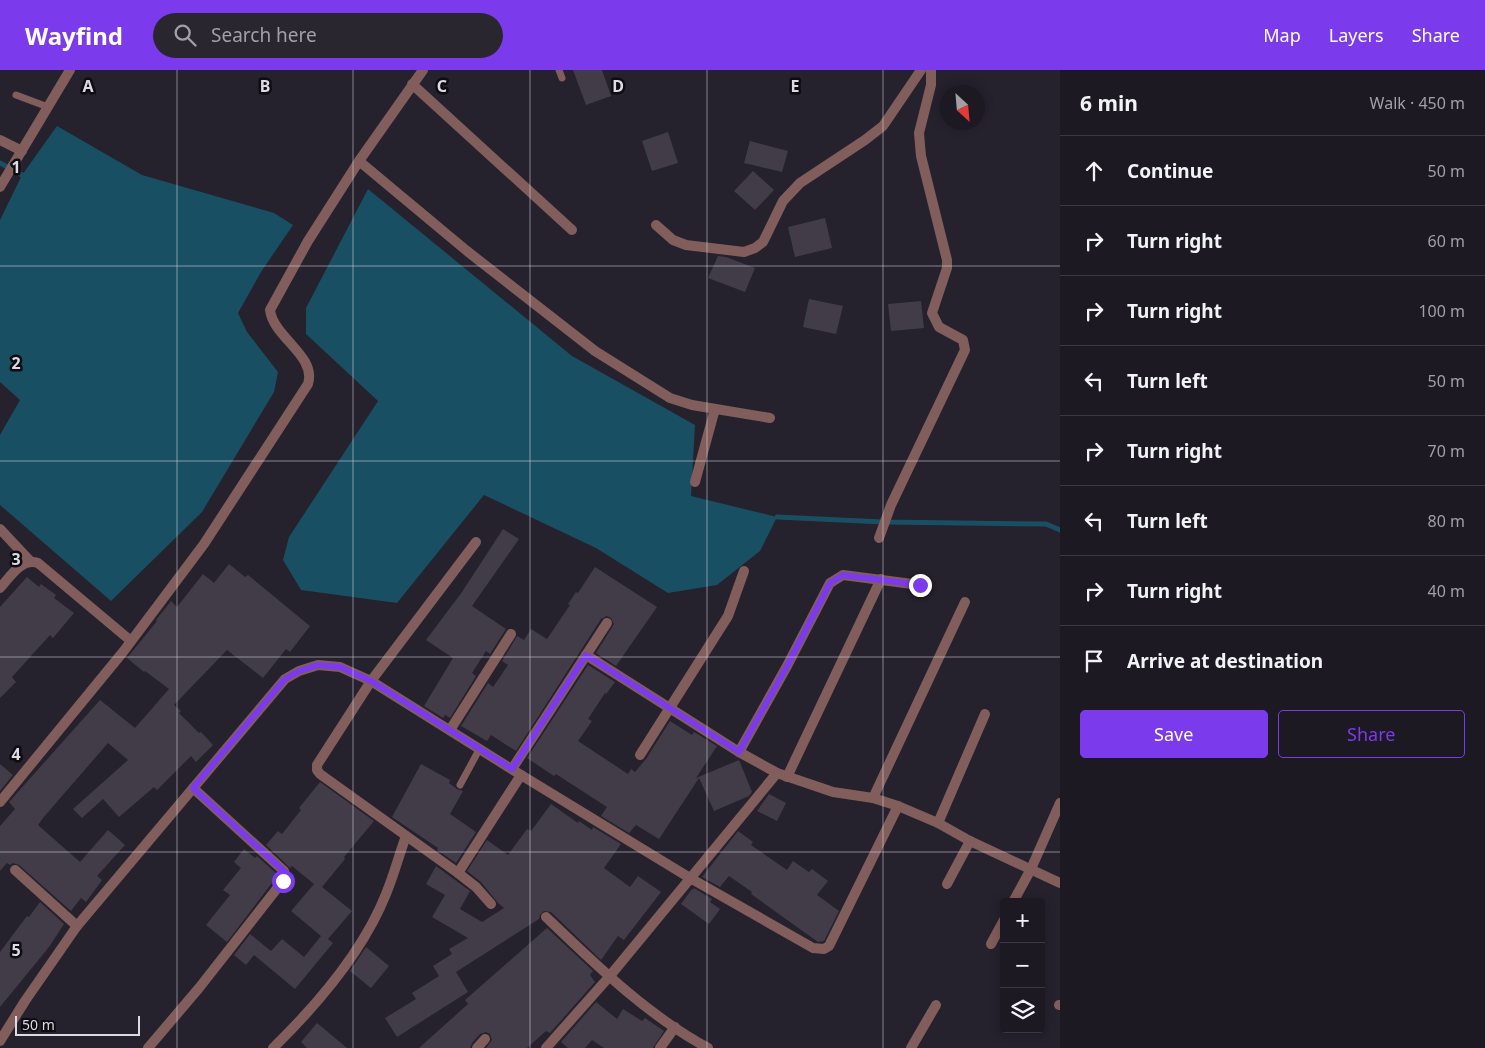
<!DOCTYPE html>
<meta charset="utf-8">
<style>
body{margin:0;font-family:"Noto Sans",sans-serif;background:#29262f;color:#f1f3f6}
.controls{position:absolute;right:15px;bottom:15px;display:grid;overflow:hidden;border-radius:5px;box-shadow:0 2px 12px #0003}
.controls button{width:45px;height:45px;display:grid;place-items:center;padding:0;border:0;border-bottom:1px solid #3a3840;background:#1c1922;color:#f1f3f6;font:25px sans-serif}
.compass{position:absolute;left:940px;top:15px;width:45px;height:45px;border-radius:50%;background:#1c1922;box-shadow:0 2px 12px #0003;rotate:154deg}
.scale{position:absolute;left:15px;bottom:12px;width:125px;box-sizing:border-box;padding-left:5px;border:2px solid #dcdae2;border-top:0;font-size:14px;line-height:18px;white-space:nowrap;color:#dcdae2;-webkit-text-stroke:4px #0d0c11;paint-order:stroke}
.stop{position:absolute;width:15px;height:15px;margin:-11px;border:4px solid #7c3aed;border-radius:50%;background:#fff}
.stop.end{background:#7c3aed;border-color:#fff;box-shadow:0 1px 5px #0008}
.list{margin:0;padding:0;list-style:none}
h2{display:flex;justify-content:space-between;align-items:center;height:65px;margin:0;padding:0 20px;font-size:21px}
h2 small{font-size:16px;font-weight:400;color:#a0a0a5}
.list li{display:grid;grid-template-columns:32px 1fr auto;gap:15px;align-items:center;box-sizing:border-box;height:70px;padding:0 20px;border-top:1px solid #3a3840}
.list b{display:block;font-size:19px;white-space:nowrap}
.list em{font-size:16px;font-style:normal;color:#a0a0a5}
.actions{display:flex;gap:10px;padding:15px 20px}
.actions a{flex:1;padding:11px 0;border:1px solid #7c3aed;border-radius:5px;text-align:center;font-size:18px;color:#7c3aed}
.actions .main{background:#7c3aed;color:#fff}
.icon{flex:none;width:28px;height:28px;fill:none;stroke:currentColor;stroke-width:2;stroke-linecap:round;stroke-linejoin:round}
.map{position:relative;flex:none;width:1060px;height:978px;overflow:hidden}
header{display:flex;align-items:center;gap:30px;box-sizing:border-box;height:70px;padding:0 25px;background:#7c3aed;color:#fff}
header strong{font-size:24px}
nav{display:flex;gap:28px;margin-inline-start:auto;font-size:18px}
.search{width:350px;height:45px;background:#29262f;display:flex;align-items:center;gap:12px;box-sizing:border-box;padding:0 18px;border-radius:28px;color:#a0a0a5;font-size:19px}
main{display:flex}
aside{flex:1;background:#1c1922}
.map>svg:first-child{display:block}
.water{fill:#194f62}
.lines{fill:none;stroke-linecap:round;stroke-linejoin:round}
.stream{stroke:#194f62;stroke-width:5}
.building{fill:#423c48}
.lane{stroke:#815d5b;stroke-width:7}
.street{stroke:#815d5b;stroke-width:10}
.route{stroke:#7c3aed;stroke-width:6}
.grid{fill:none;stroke:#dcdae2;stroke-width:1;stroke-opacity:0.55}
.grid-label{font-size:16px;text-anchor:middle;font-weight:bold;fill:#dcdae2;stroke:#0d0c11;stroke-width:5;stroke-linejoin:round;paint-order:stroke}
</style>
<header>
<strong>Wayfind</strong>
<div class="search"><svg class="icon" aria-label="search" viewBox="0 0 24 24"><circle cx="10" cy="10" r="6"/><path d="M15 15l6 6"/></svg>Search here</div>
<nav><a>Map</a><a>Layers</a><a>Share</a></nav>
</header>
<main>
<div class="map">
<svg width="1060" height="978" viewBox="0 0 1060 978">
<rect width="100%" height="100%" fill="#25212d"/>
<g class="water">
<path d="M57,56L142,105L274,143L293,155L261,202L238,243L247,262L278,302L274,322L202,442L111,531L0,435V365L20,330L0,312V150L22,105Z"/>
<path d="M368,119L572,286L695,355L691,426L777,447L760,481L717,515L668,523L596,478L484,425L397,533L301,520L283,490L289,467L378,331L306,264V238Z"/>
</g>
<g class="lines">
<g class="stream">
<path d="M0,93L22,105"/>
<path d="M777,447L883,452L1046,454L1060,460"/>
</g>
</g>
<g class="building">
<path d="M573,0H602L611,26L586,35Z"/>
<path d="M668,62L678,93L652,101L642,71Z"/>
<path d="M750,71L788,81L782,102L744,93Z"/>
<path d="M753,101L774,120L755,140L734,121Z"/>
<path d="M825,148L832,178L795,187L788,157Z"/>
<path d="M718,186L726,187L755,198L745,222L708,208Z"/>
<path d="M809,229L843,236L836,264L803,257Z"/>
<path d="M921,231L924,258L891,261L888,234Z"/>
<path d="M503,459L519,469L472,536L506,559L490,584L486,581L472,603L476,606L450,648L445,645L443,648L424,636L453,588L426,570L462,522Z"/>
<path d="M229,494L245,507L248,505L310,556L290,582L286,579L263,608L227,580L174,635L181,641L179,643L199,663L201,662L213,675L196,692L191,686L157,720L154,717L119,747L103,729L82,748L73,739L128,690L108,673L43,748L38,755L80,792L108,760L125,775L97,806L102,810L86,832L81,828L71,841L19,795L13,793L10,795L7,793L0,801V756L15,739L9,732L100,630L135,658L169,619L145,601L144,602L127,588L157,551L156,550L171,531L177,537L203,504L214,513Z"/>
<path d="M595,497L657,537L616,596L596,583L614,554L611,548L607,546L601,549L516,681L491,665L487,671L461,656L488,613L493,617L508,595L502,591L517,566L524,570L531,559L547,569L570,535L568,534L576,522L578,523Z"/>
<path d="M27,507L39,517L41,514L56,525L54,528L74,543L53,568L50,565L12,607L16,612L0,628V537Z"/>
<path d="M588,595L615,612L606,624L605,623L588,649L592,651L578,671L628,704L631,699L635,702L646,689L670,651L692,665L694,662L717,676L696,708L739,690L752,722L749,726L714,741L699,708L659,769L636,755L629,763L601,746L607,737L556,704L554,706L527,688Z"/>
<path d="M0,694L13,705L0,721Z"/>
<path d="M421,694L450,710L449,713L457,719L463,721L450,744L476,762L456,793L437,780L438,778L392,747Z"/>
<path d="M320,712L374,751L344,787L345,789L322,817L352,841L328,869L333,873L295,919L254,885L246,895L234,885L250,864L271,881L282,869L304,887L321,866L291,841L314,814L292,796L290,798L266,775L278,761L282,764L301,740L299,738Z"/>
<path d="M769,724L786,733L777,751L757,741Z"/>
<path d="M551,734L578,753L579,751L592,760L593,757L621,774L604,798L630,817L638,806L661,822L624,870L618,866L601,890L551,842L544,841L540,845L539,849L456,902L468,922L397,967L385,948L416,929L412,923L439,906L433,896L452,884L449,879L468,868L432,847L445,825L426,814L436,796L470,821L460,839L482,852L504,838L498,833L481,812L467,801L487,770L508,785L527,759L531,761Z"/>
<path d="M738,761L753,772L751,775L787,800L793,791L809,802L812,799L828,811L817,825L839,841L824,871L818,872L751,824L752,822L729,806L720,817L702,807Z"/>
<path d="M244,779L255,788L257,786L278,805L227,872L206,855L230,825L223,820L241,798L234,792Z"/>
<path d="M694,818L712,829L710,832L720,839L709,854L681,834L692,819L693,820Z"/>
<path d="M40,832L64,854L49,877L0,937V882L27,846L29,847Z"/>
<path d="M547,858L593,901L590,905L595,912L550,963L546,961L527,978H486L492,970L490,964L486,962L480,964L472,973L470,978H419L468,934L465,930Z"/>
<path d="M366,877L389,896L371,918L350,901Z"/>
<path d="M596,932L617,949L623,939L642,951L645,948L664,961L653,978H604L592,970L585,978H568L561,972Z"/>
<path d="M317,953L347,978H307L301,972Z"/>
</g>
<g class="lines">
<g class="lane">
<path d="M559,0L562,8"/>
<path d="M16,25L48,37"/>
<path d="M460,715L480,678"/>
</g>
<g class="street">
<path d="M412,14L572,160"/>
<path d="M0,70L22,81"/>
<path d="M359,91L467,181L595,281L670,328L692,335L770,348"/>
<path d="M0,117L70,0"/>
<path d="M656,155L673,170L686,175L744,182L755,178L763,172L783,131L800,113L865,70L883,56L921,0"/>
<path d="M695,412L715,339"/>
<path d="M0,459L30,491"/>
<path d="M879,468L891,435L965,280L963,270L939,257L932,243L947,198V190L921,86L919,63L931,15V0"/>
<path d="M476,472L371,611L317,695V700L320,704L458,803L476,817L491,834"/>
<path d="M0,518C10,507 22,487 38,493L131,571"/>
<path d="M586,585L739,682L777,703L833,722L873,728L898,736L938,753L970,771L1060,813"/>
<path d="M450,660L511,564"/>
<path d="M739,682L787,596L830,513L843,505L920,515"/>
<path d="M640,685L728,546L744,501"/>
<path d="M512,699L607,553"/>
<path d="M787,707L881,509"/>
<path d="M873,728L965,532"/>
<path d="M0,732L123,582L204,474L308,314C317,286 273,267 270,240L308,171L359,91L423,0"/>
<path d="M938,753L985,644"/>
<path d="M15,800L77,856"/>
<path d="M458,803L521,705"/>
<path d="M947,814L970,771"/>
<path d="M1013,832L1031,799L1060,733"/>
<path d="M546,847C596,895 647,945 708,978"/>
<path d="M991,874L1004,850"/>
<path d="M1059,935H1060"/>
<path d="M0,971L25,931L77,856L285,609L299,601L318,595L340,597L371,611L521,705L690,808L813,878L824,879L829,876L898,736"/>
<path d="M148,978L199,918L286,807L284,801L193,718"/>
<path d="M273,978C317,935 363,882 386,824C394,805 399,785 406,766"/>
<path d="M477,978L485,969"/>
<path d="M546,978L609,907L777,703"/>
<path d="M660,978L675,957"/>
<path d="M911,978L936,935"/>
</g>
</g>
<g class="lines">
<path class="route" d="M283,811L286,807L284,801L193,718L285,609L299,601L318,595L340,597L371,611L512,699L586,585L739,682L787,596L830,513L843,505L920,515"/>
</g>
<path class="grid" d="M177,0V978M353,0V978M530,0V978M707,0V978M883,0V978M0,196H1060M0,391H1060M0,587H1060M0,782H1060"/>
<g class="grid-label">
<text x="88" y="22">A</text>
<text x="265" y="22">B</text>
<text x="442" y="22">C</text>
<text x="618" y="22">D</text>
<text x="795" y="22">E</text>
<text x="16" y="103">1</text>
<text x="16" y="299">2</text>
<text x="16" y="495">3</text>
<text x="16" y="690">4</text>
<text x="16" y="886">5</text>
</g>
</svg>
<div class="controls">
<button>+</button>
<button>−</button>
<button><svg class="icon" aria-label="layers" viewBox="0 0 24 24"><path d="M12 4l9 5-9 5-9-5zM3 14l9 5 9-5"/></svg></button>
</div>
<svg class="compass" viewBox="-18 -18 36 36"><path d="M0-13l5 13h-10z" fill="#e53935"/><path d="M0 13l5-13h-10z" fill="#a0a0a5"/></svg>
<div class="scale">50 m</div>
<div class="stop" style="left:283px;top:811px"></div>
<div class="stop end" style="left:920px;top:515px"></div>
</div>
<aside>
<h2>6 min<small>Walk · 450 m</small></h2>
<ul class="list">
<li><svg class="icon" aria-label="ahead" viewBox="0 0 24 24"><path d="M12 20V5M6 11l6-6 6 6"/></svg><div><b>Continue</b></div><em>50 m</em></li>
<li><svg class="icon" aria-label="right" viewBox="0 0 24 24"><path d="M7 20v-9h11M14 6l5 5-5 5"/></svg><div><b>Turn right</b></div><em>60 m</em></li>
<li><svg class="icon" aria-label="right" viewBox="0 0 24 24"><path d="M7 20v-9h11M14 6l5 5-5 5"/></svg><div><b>Turn right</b></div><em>100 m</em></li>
<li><svg class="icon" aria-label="left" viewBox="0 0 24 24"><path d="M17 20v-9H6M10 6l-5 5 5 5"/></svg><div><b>Turn left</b></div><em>50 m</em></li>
<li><svg class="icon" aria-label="right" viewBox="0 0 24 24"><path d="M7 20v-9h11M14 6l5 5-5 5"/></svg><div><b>Turn right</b></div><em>70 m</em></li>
<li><svg class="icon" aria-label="left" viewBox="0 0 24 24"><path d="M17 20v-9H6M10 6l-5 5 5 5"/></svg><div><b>Turn left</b></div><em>80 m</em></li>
<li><svg class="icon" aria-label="right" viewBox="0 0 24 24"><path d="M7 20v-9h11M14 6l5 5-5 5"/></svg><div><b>Turn right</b></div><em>40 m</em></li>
<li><svg class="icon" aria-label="arrive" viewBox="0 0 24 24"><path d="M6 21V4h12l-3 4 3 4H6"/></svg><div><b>Arrive at destination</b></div></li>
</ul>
<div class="actions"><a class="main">Save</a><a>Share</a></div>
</aside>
</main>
